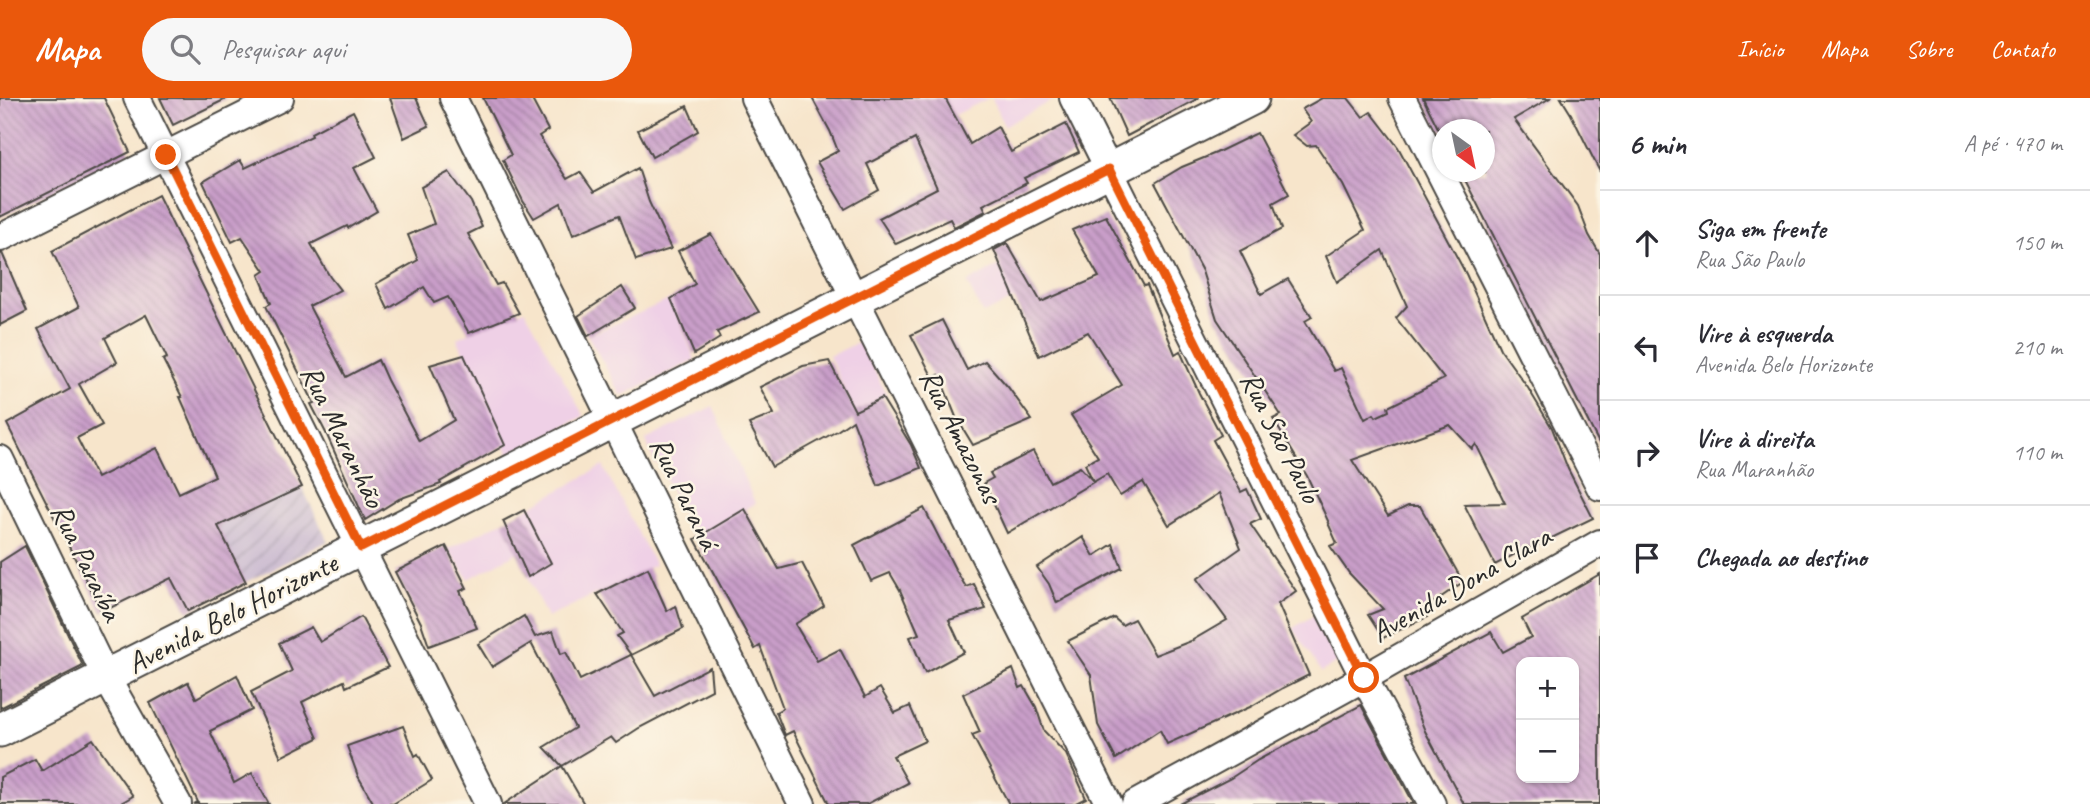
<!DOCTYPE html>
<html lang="pt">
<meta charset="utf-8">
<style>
body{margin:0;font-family:Caveat,sans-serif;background:#f7f7f7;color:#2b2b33}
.controls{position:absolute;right:21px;bottom:21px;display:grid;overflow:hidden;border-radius:14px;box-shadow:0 2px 5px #0004}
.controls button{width:63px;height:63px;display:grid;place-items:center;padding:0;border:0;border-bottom:2px solid #e1e1e2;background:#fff;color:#2b2b33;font:35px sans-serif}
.compass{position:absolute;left:1432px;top:21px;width:63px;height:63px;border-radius:50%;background:#fff;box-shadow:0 2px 5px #0004;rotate:147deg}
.stop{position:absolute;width:21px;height:21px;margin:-16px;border:5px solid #ea580c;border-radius:50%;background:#fff}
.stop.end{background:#ea580c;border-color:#fff;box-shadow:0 2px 7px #0008}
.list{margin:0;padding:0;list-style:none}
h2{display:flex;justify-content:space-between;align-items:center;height:91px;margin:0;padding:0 28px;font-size:30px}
h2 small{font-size:23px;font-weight:400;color:#7c7c81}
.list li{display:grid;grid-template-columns:46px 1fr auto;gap:21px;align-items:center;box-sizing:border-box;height:105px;padding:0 28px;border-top:2px solid #e1e1e2}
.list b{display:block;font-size:26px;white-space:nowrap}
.list p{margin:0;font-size:23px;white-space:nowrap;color:#7c7c81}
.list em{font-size:23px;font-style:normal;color:#7c7c81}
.icon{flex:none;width:38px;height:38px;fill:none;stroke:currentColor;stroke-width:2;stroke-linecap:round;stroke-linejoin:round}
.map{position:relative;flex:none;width:1600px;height:706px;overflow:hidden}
header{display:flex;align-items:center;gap:42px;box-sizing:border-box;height:98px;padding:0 35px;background:#ea580c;color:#fff}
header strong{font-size:33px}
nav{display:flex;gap:38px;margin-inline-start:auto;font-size:24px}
.search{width:490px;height:63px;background:#f7f7f7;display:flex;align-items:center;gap:18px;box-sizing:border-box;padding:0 24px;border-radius:38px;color:#7c7c81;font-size:26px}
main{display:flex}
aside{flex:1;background:#fff}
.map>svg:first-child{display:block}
.built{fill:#efd0e6}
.industrial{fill:url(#industrial-furrows)}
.building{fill:url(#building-back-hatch);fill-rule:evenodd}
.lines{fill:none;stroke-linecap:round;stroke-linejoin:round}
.minor-casing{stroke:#4a4743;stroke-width:30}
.tertiary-casing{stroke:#4a4743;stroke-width:37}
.minor{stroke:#fff;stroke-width:26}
.tertiary{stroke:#fff;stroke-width:33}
.route{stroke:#ea580c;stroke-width:9}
.labels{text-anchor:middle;stroke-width:5;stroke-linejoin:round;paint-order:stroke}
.street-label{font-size:30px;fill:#2b2b2b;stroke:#fcf5e5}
</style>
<header>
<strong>Mapa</strong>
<div class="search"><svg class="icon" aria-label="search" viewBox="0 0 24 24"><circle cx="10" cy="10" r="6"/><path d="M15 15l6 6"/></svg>Pesquisar aqui</div>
<nav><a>Início</a><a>Mapa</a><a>Sobre</a><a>Contato</a></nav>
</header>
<main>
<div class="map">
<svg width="1600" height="706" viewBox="0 0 1600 706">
<defs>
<pattern id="industrial-furrows" width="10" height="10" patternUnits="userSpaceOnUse" patternTransform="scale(1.75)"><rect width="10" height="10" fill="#cdbed2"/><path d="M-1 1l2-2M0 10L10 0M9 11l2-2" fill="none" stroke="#b0a3b4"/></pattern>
<pattern id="building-back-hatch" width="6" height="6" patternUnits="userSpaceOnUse" patternTransform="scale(1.75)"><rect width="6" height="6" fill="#c99ec9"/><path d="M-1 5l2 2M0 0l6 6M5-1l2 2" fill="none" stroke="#a381a3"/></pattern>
</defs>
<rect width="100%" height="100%" fill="#fcf5e5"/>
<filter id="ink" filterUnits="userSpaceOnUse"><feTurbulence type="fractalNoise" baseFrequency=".0143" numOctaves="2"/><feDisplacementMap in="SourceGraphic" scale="14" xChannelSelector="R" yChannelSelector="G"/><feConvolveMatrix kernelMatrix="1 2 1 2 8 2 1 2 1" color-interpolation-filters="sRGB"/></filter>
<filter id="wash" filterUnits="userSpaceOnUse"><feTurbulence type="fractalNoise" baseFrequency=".00686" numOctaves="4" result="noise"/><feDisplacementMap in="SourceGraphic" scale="28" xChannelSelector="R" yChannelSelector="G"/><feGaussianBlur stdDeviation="1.57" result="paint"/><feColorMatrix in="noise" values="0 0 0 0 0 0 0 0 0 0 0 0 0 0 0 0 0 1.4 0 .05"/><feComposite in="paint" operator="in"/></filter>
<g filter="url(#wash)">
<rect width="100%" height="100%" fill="#f7e5cb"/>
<g class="built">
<path d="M945,0H989L955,17Z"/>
<path d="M992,0H1057L1004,28Z"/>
<path d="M1000,167L1015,201L983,216L967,185Z"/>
<path d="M671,201L695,262L622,298L588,238Z"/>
<path d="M525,212L584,318L509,357L457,240Z"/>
<path d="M860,244L887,297L855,313L829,258Z"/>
<path d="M713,308L755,405L694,442L658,365L655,366L646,342Z"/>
<path d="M603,368L655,467L547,520L528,479L551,465L524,412Z"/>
<path d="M503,423L518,454L469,481L448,451Z"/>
<path d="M1316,516L1340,563L1321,574L1293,530Z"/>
</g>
<path class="industrial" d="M302,389L328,443L228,493L201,436Z"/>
<g id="blocks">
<g class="building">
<path d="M0,0H104L130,54L0,119Z"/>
<path d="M160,0H228L173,27Z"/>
<path d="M390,0H416L429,28L404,40Z"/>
<path d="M483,0H531L548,32L539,38L567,81L580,74L594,94L638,70L649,104L671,151L636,162L619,117L573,137L561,105L534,120L523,103L503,62L511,57Z"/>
<path d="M812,0H945L970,46L998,29L1011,54L1066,26L1079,54L1024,80L1027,85L983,107L986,113L954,129L950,121L896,146L879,120L937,90L915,41L867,66L879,92L845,111L817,64L838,53L830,33Z"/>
<path d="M1110,0H1199L1127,38Z"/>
<path d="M1322,0H1348L1363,19L1371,14L1398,49L1466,176L1500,251L1528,290L1552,330L1568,371L1593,420L1529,451L1528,449L1495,467L1464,406L1505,405L1476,346L1472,351L1450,327L1352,362L1388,418L1408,408H1420L1463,484L1424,511L1427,519L1383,540L1368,517L1383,511L1349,475L1330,448L1337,445L1328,425H1329L1307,378L1273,321L1281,317L1217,221L1202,173L1155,85L1182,69L1216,55L1257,35L1289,96L1273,105L1282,131L1240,153L1261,196L1288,181L1312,219L1305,223L1334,273L1341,270L1365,321L1374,316L1376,319L1389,313L1388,309L1444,281L1396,220L1407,208L1382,152L1337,184L1326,158L1365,132L1343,87L1316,47L1307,48L1293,37L1311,24L1302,11Z"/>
<path d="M1423,0H1550L1514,21L1578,108L1589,137L1600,156V347L1461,74H1485V32H1439Z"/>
<path d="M1561,0H1600V74L1571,16Z"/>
<path d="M687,8L698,33L652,59L638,32Z"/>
<path d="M353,13L376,59L354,70L377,113L348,130L347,128L311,146L330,179L340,192L309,208L346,279L378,262L387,282L419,343L454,322L430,267L464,257L505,347L440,384L441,386L399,401L365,422L326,335L311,306L314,305L266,208L271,205L259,177L265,173L242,139L232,144L203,84L240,62L245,70L312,38L311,35Z"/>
<path d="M449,74L471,104L482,129L468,136L496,187L502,185L519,215L469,235L448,199L434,205L424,189L388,211L376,186L418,162L408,137L434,126L421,89Z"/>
<path d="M158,97L302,389L218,428L246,484L188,513L171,480L102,514L7,326L70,291L38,231L79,209L52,153ZM146,217L167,260L163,262L182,299H180L215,378L179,395L157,350L97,380L77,340L102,327L79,286L117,264L105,240Z"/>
<path d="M1106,118L1144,188L1147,187L1175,256L1180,253L1199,295L1221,337L1213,342L1241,394L1247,391L1261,421L1250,426L1296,493L1278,506L1309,577L1283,590L1250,609L1167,646L1160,632L1116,661L1098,627L1091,577L1068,543L1114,520L1122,527L1134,521L1155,557L1191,543L1227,522L1197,481L1241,450L1219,395L1169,427L1143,384L1120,398L1107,376L1007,435L984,385L993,380L990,375L1033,353L1050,384L1080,369L1093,383L1085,366L1098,359L1071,317L1122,287L1088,234L1039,258L994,152L1007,145L1041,204L1099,179L1072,132Z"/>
<path d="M711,136L759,214L717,234L720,240L694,256L671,201L695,186L678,153Z"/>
<path d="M2,155L27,213L0,227V156Z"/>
<path d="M622,189L635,210L588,238L578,218Z"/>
<path d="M942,222L967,272L985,263L1008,289L1032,322L973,347L956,319L939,277L933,280L911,237Z"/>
<path d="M829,263L855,313L882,300L911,347L921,370L878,388L853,322L837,333L772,369L749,326L774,316L760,289L803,268Z"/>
<path d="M924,410L955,471L966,489L974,486L986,511L949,522L964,554L925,575L910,539L919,536L900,492L890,475L871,483L854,447Z"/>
<path d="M745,411L779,471L802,465L824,508L795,526L817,563L840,551L865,599L880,590L895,615L910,608L925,643L893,658L908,685L867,706H829L793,633L785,637L776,614L783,610L760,548L755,551L695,441Z"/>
<path d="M524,412L551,465L528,479L503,423Z"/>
<path d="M1083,439L1094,458L1113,446L1122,470L1057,505L1049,486L1037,469Z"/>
<path d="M25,448L83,568L0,610V464Z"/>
<path d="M446,448L467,490L460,493L477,530L429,548L421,525L395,474Z"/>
<path d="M648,470L667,513L676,508L683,531L631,557L655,598L710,569L712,592L639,630L616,645L611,639L562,668L544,649L575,630L531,545L492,569L478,546L524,518L535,539L553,533L561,556L566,554L580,582L631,557L617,538L623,535L597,496Z"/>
<path d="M1600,476V706H1464L1425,633L1404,581L1491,534L1503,554L1531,539L1522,521ZM1521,564H1574V680H1521Z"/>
<path d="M361,519L388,569L346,589L344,583L302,604L318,640L281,659L251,594L292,573L279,545L311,529L320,544Z"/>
<path d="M1013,571L1020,590L1024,588L1036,609L1044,633L1066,656L1086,700L1074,706H1009L972,637L980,634L963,596Z"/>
<path d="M237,577L252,612L210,633L234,685L252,675L269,706H194L198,704L150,605L188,584L196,600Z"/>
<path d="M1361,607L1414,706H1180L1231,680L1258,662Z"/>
<path d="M403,628L415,658L418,656L432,682L393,706H374L358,678L347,648Z"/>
<path d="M93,641L133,698L119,706H0V679L35,661L42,673Z"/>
<path d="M562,668L584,706H504Z"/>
</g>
</g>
</g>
<g filter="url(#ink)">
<use href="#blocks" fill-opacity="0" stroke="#4a4743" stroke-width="2"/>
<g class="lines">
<g class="minor-casing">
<g id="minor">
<path d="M137,0L488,706"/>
<path d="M453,0L802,706"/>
<path d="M754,0L1109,706"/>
<path d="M1073,0L1364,580L1432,706"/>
<path d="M1402,0L1600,389"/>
<path d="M0,140L280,0"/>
<path d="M0,361L106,579L178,706"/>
<path d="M1135,706L1364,580L1600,445"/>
</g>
</g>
<g class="tertiary-casing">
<path id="tertiary" d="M0,632L1252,0"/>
</g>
<use href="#minor" class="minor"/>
<use href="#tertiary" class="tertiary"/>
</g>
</g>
<g class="lines" filter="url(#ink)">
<path class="route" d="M166,57L361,450L1109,71L1364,580"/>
</g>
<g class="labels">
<g class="street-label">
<text transform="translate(343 338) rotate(64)" y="10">Rua Maranhão</text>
<text transform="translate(961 338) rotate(63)" y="10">Rua Amazonas</text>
<text transform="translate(1281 339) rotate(63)" y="10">Rua São Paulo</text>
<text transform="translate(685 395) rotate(64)" y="10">Rua Paraná</text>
<text transform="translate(87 464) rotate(64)" y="10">Rua Paraíba</text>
<text transform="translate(1461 486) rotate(-30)" y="10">Avenida Dona Clara</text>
<text transform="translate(232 515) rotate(-27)" y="10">Avenida Belo Horizonte</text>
</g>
</g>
</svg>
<div class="controls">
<button>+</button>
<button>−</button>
</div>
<svg class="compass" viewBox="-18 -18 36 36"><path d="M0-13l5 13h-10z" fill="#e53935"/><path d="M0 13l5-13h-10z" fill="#7c7c81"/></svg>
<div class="stop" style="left:1364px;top:580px"></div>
<div class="stop end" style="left:166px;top:57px"></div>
</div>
<aside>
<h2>6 min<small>A pé · 470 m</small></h2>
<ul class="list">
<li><svg class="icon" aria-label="ahead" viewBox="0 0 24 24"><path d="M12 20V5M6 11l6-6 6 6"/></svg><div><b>Siga em frente</b><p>Rua São Paulo</p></div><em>150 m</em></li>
<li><svg class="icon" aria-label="left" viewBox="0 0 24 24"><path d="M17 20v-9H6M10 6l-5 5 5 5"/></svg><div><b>Vire à esquerda</b><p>Avenida Belo Horizonte</p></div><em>210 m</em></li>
<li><svg class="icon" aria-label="right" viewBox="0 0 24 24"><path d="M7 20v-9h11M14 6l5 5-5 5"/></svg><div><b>Vire à direita</b><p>Rua Maranhão</p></div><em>110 m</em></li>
<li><svg class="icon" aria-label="arrive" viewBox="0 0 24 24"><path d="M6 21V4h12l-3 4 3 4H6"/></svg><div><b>Chegada ao destino</b></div></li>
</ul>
</aside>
</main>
